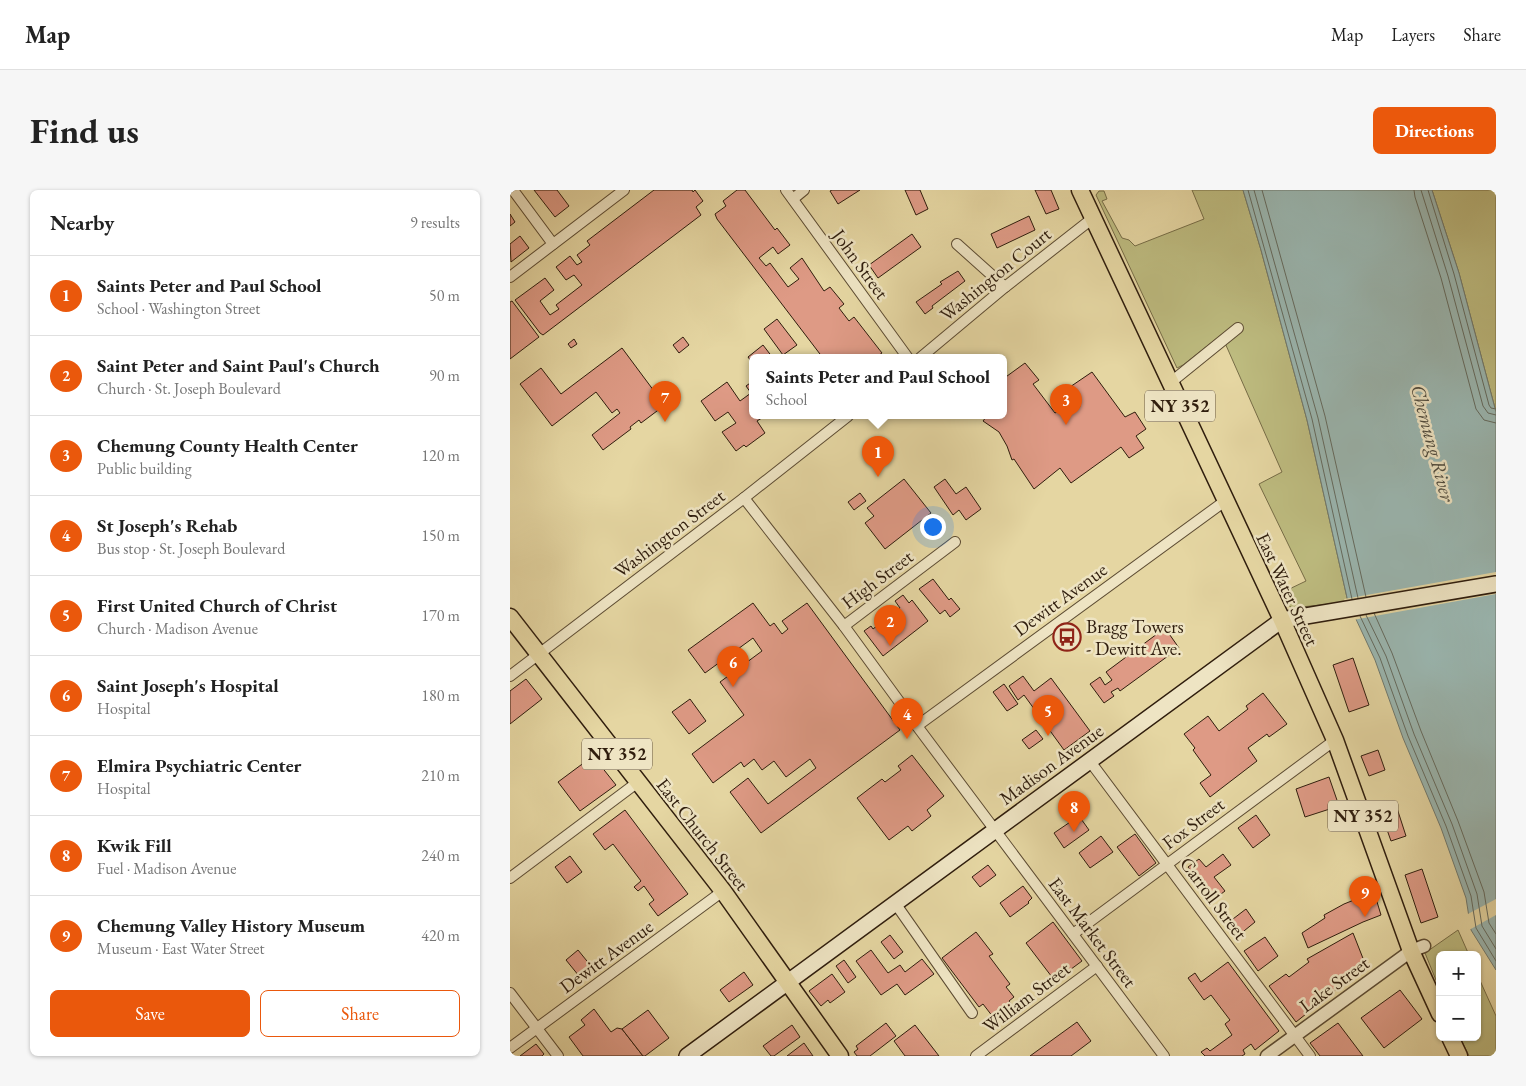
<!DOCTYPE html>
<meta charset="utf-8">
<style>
body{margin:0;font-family:"EB Garamond",serif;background:#f6f6f6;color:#222}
.controls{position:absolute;right:15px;bottom:15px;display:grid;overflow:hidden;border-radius:8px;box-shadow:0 1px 4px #0004}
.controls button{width:45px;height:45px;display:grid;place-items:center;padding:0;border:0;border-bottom:1px solid #e0e0e0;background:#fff;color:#222;font:25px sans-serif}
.you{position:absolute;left:422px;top:336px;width:18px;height:18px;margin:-12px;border:4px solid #fff;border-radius:50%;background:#1a73e8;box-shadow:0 0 0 8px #1a73e833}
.badge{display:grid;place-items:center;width:32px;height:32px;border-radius:50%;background:#ea580c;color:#fff;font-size:16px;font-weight:700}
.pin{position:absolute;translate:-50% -41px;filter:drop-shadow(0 1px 2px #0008)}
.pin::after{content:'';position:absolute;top:26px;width:18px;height:15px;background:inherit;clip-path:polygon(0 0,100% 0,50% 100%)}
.popup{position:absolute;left:239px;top:164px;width:258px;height:65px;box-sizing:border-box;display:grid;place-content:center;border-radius:8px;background:#fff;filter:drop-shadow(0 1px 4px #0005);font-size:16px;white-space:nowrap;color:#767676}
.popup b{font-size:19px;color:#222}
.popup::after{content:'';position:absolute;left:50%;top:100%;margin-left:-10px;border:10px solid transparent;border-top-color:#fff}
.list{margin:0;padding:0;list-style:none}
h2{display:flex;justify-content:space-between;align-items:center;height:65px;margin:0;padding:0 20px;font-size:21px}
h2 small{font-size:16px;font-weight:400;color:#767676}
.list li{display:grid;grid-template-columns:32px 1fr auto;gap:15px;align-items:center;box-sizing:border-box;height:80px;padding:0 20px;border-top:1px solid #e0e0e0}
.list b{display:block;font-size:19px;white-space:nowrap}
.list p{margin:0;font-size:16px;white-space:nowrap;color:#767676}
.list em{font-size:16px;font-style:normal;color:#767676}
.actions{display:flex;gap:10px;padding:15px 20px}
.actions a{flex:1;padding:11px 0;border:1px solid #ea580c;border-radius:8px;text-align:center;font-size:18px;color:#ea580c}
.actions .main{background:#ea580c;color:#fff}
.map{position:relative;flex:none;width:986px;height:866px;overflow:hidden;border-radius:8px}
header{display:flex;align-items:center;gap:30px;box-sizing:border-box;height:70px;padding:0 25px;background:#fff;border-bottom:1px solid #e0e0e0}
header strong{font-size:24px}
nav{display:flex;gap:28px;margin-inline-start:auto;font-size:18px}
.intro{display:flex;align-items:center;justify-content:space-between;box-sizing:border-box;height:120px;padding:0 30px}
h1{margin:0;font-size:35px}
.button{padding:12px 22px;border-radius:8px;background:#ea580c;color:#fff;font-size:18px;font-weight:700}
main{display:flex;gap:30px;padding:0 30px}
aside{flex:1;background:#fff;border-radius:8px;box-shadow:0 1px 4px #0004}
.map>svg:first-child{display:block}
.green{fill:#bdbb7f;stroke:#766c46}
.water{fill:#9ab6b0;stroke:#6f796f}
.pier{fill:#e5d6a2}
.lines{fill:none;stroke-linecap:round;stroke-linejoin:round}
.shore{stroke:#646a5e;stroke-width:1}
.building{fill:#de9a85;stroke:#2f1d0d}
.minor-casing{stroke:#5c4b32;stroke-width:12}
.tertiary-casing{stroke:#5c4b32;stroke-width:15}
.secondary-casing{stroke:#2f1d0d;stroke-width:18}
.primary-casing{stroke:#2f1d0d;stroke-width:19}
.minor{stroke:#eee4c3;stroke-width:10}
.tertiary{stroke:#eee4c3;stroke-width:12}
.secondary{stroke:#eee4c3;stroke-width:15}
.primary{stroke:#e5d6a2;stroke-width:16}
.labels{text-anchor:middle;stroke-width:5;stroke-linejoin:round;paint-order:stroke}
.shield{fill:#eee4c3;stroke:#685944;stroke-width:1}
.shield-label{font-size:18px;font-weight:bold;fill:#2f1d0d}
.street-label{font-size:19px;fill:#2f1d0d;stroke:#eee4c3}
.poi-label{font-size:19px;fill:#2f1d0d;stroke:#eee4c3;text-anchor:start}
.water-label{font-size:20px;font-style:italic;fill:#4f4b3e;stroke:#eee4c3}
</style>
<header>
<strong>Map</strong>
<nav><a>Map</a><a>Layers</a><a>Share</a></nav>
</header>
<div class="intro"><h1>Find us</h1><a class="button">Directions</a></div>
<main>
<aside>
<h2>Nearby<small>9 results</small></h2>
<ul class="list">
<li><span class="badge">1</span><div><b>Saints Peter and Paul School</b><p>School · Washington Street</p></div><em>50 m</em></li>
<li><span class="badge">2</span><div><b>Saint Peter and Saint Paul's Church</b><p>Church · St. Joseph Boulevard</p></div><em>90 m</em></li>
<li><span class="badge">3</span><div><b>Chemung County Health Center</b><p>Public building</p></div><em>120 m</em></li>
<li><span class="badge">4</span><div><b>St Joseph's Rehab</b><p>Bus stop · St. Joseph Boulevard</p></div><em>150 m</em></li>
<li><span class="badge">5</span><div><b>First United Church of Christ</b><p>Church · Madison Avenue</p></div><em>170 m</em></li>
<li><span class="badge">6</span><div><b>Saint Joseph's Hospital</b><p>Hospital</p></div><em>180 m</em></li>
<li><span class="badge">7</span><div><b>Elmira Psychiatric Center</b><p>Hospital</p></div><em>210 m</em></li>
<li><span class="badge">8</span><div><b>Kwik Fill</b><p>Fuel · Madison Avenue</p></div><em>240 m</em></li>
<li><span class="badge">9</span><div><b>Chemung Valley History Museum</b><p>Museum · East Water Street</p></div><em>420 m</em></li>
</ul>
<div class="actions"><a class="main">Save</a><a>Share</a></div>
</aside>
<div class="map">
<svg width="986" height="866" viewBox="0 0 986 866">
<rect width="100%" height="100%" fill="#e5d6a2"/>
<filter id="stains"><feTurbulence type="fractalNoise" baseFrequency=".004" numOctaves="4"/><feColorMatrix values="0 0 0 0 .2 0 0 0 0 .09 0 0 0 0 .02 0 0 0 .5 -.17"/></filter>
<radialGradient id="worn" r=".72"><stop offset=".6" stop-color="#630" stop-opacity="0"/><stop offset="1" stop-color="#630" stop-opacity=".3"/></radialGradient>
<g class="green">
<path d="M682,0H733L751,60L797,230L838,412L782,418L777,414L771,403L796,391L749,294L772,282L715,153L724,135L673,175L667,178L586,5L589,1H594L597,9L592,11L612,48L619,50L625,56L694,29Z"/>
<path d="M922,0H986V222L949,83Z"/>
<path d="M948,740L959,765H930V800L915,763Z"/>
<path d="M967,784L986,826V866H959L950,847H967Z"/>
</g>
<path class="water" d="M733,0H922L949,83L986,222V780L961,740L956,708L931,638L893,548L865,470L838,412L797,230L751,60Z"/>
<g class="pier">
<path d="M986,382V404L843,430L834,409Z"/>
<path d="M986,709V725L959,740L956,725Z"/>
</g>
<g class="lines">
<g class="shore">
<path d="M738,0L802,229L842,409"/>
<path d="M744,0L808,228L848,408"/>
<path d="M752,0L815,226L856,407"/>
<path d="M904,0L905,7L931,88L966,219L974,230L986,233"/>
<path d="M911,0L938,86L973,216L978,223L986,225"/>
<path d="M918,0L944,84L979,215L981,218L986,219"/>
<path d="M864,423L882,463L911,541L948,631L974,702L979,733L986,744"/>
<path d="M856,425L876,466L904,544L942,634L967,704L972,736L986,759"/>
<path d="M850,426L870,468L898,546L936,636L961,706L966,738L986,771"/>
</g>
</g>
<g class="building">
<path d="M24,0H47L59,16L45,27Z"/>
<path d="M144,0H182L183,2L185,0L193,11L186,17L191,25L33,145L30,143L5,110L35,88L44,100L30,111L40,125L49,119L46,115L72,95L64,85L56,90L46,77L60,66L67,75L72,72L67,65L80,55L77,51Z"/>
<path d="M227,0H235L265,40L267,38L280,55L268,64L263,57L249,68L256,76L260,73L278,97L289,89L280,78L292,68L314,101L320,97L334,114L329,118L339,131L344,127L372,163L365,168H313L207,29L205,24L216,16L213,11Z"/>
<path d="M322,0H350L328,14L320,1Z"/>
<path d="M395,0H410L418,19L406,25Z"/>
<path d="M525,0H541L549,19L536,24Z"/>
<path d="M0,24L5,32L0,36Z"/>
<path d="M519,26L525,40L487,58L481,44Z"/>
<path d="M402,44L411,57L368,88L359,75Z"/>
<path d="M10,46L19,58L1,72L0,54Z"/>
<path d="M448,81L455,91L422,116L423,118L415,124L406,112L432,94L430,92Z"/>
<path d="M2,111L29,147L0,169V112Z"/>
<path d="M267,129L287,155L273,165L254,139Z"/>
<path d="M173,147L179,155L169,163L163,155Z"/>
<path d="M64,149L67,154L61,158L58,154Z"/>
<path d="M253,155L263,168H243V174L238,167Z"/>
<path d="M112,158L144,201L156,192L167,206L131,233L129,230L120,237L121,239L93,260L82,245L110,223L107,219L102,223L86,202L42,236L10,194L31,178L51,204Z"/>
<path d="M515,173L529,190L523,194L545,223L554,218L560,225L570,217L557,199L582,182L615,227L625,222L636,239L626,246L634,258L619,268L611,257L561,293L550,278L524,299L504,269L502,270L497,256L489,242L473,231L477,226H493V189Z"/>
<path d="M243,191V226H255L247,231L255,243L236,257L234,255L226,261L212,242L226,233L218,222L205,231L191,211L217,192L230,211L241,203L236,196Z"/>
<path d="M394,289L421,323L375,359L355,333L364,326L357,318Z"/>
<path d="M435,289L446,304L456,297L471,319L456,330L449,320L443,325L424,297Z"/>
<path d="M350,303L356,311L344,320L338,312Z"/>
<path d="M423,389L439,410L441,408L450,419L440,427L435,420L430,424L409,399Z"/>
<path d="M393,405L399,413L402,410L418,431L373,466L354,441L361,436L363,439L390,418L385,411Z"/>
<path d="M243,413L260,436L264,433L272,444L278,439L272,431L297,413L390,540L251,643L220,602L238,588L258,614L306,578L300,569L276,587L264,571L252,580L244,569L234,577L231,572L203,593L182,564L234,525L210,492L252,461L243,448L195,483L178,460Z"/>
<path d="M655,438L669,458L610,501L608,498L601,502L604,506L594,513L580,494L590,487L595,495L602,490L596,482Z"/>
<path d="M843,468L859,515L839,522L823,475Z"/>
<path d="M513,486L524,501L541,488L580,541L554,560L514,505L508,510L499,496Z"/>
<path d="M16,489L32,509L0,534V501Z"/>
<path d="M494,494L508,514L497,521L483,502Z"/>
<path d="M753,503L777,534L759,547L757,544L738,558L747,571L700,607L690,593L701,585L683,560L685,558L674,544L698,526L709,541L738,519L736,516Z"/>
<path d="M180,509L196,531L179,544L162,522Z"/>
<path d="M526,540L533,549L519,559L512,550Z"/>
<path d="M868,560L875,580L859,586L851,566Z"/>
<path d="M402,565L434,606L417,620L421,626L402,641L398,636L379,650L347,608L372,589L375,592L391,580L388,576Z"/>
<path d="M83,566L106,595L70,621L48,592Z"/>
<path d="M819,587L829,616L795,627L786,599Z"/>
<path d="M885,612L896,646L881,651L869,617Z"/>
<path d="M115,620L178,704L148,726L139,714L144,710L134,696L128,701L124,697L131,691L103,654L95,660L83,644Z"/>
<path d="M746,625L760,645L743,658L728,638Z"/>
<path d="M569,626L579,640L554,658L544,643Z"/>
<path d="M625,644L646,673L629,686L607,657Z"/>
<path d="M591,646L603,662L580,678L569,663Z"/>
<path d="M713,664L721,675L704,687L715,701L703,710L678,677L689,669L696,677Z"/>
<path d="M60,666L72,682L57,693L45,677Z"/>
<path d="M478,675L486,685L470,697L462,687Z"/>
<path d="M912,679L928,727L911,733L895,685Z"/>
<path d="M513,696L522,708L518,712L519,713L500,727L490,713Z"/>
<path d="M864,702L871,725L853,732L798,758L792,743L815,728L814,725L834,714Z"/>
<path d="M736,719L745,732L729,745L719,732Z"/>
<path d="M543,732L572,771L545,791L516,753Z"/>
<path d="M466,742L483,764L479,766L500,794L496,797L504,807L499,811L506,821L495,829L490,822L483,827L473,814L469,817L432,768Z"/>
<path d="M843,743L856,776L786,832L759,796L776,784L779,787L799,772L797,769Z"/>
<path d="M380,745L393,762L384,769L371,752Z"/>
<path d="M755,747L768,766L748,781L734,761Z"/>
<path d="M68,760L81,776L69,786L56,770Z"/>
<path d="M361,760L378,783L390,775L395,782L412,769L424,784L395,805L387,794L371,805L346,771Z"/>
<path d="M334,770L346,787L338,793L326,776Z"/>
<path d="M718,772L769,841L745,860L741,854L733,860L735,864L732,866H695L691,862L697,858L700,861L722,845L715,834L720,830L701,805L694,810L678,788L685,783L691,792Z"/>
<path d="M234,782L243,795L219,812L210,800Z"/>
<path d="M322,784L335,802L320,813L318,810L311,816L299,801Z"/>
<path d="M890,800L912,829L874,858L851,828Z"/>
<path d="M84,819L101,842L107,838L112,839L133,866H73L59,847L75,835L71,830Z"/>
<path d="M138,820L159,848L135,866H133L112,839Z"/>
<path d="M567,832L581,851L561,866H520Z"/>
<path d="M376,833L386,846L360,866H347L344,862L348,859L346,856Z"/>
<path d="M828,833L853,866H810L800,853Z"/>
<path d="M282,835L290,847L264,866H261L253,856Z"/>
<path d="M405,835L429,866H395L384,851Z"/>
<path d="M294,853L303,866H277Z"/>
<path d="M26,854L34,864L32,866H10Z"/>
</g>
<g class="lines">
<g class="minor-casing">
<g id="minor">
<path d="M3,0L43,54"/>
<path d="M276,0L398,168"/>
<path d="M283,9L294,0"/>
<path d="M447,54L495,97"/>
<path d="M0,87L114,0"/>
<path d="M410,168L495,97L583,28"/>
<path d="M660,193L728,138"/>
<path d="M234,308L334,436L407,536L654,866"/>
<path d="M334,436L445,352"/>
<path d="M0,486L234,308L338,226"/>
<path d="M407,536L715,311"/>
<path d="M579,570L800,866"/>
<path d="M0,688L128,592"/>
<path d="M385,713L462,823"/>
<path d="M563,744L825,550"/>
<path d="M0,803L48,866"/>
<path d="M0,858L213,701"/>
<path d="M466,866L587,776"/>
</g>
</g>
<g class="tertiary-casing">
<path id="tertiary" d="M757,866L901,761L914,756"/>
</g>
<g class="secondary-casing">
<path id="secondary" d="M177,866L772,430L986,394"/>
</g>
<g class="primary-casing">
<g id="primary">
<path d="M570,0L772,430L825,550L901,761L930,824"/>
<path d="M0,427L213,701L330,866"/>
<path d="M940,847L949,866"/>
</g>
</g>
<use href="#minor" class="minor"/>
<use href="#tertiary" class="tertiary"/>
<use href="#secondary" class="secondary"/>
<use href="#primary" class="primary"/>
</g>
<defs>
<g id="bus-ring" transform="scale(1.4375)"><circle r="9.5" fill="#eee4c3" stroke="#8f2418" stroke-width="1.5"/><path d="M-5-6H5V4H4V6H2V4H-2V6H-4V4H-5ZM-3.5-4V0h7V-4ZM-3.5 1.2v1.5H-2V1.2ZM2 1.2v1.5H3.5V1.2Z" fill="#8f2418"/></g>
</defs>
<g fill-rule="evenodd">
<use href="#bus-ring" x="557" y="447"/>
</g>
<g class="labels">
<g class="shield">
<rect x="635" y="200.5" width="70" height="31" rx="4"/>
<rect x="72" y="548.5" width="70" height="31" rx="4"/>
<rect x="818" y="610.5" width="70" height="31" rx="4"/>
</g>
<g class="shield-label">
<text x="670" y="222">NY 352</text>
<text x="107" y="570">NY 352</text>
<text x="853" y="632">NY 352</text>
</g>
<g class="street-label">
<text transform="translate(351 74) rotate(54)" y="7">John Street</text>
<text transform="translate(485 84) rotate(-39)" y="7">Washington Court</text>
<text transform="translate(159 343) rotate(-37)" y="7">Washington Street</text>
<text transform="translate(367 389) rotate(-37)" y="7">High Street</text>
<text transform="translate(778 399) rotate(65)" y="7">East Water Street</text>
<text transform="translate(550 409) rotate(-36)" y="7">Dewitt Avenue</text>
<text transform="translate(541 574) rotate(-36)" y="7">Madison Avenue</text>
<text transform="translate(683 633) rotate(-37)" y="7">Fox Street</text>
<text transform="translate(193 644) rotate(52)" y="7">East Church Street</text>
<text transform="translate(704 708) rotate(53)" y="7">Carroll Street</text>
<text transform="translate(583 742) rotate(53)" y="7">East Market Street</text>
<text transform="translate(96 766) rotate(-36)" y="7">Dewitt Avenue</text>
<text transform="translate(824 794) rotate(-36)" y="7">Lake Street</text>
<text transform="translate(516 807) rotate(-37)" y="7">William Street</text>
</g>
<g class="poi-label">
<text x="576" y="443">Bragg Towers<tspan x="576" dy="22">- Dewitt Ave.</tspan></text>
</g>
<g class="water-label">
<text transform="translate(923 253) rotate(75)" y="7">Chemung River</text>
</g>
</g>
<rect width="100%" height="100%" filter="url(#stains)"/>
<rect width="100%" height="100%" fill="url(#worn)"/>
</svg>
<div class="controls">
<button>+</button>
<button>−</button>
</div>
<div class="you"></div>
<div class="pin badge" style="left:368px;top:287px">1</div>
<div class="popup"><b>Saints Peter and Paul School</b>School</div>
<div class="pin badge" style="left:380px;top:456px">2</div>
<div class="pin badge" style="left:556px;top:235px">3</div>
<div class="pin badge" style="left:397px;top:549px">4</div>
<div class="pin badge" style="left:538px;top:546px">5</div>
<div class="pin badge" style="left:223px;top:497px">6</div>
<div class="pin badge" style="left:155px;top:232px">7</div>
<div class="pin badge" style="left:564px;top:642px">8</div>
<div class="pin badge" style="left:855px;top:727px">9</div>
</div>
</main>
